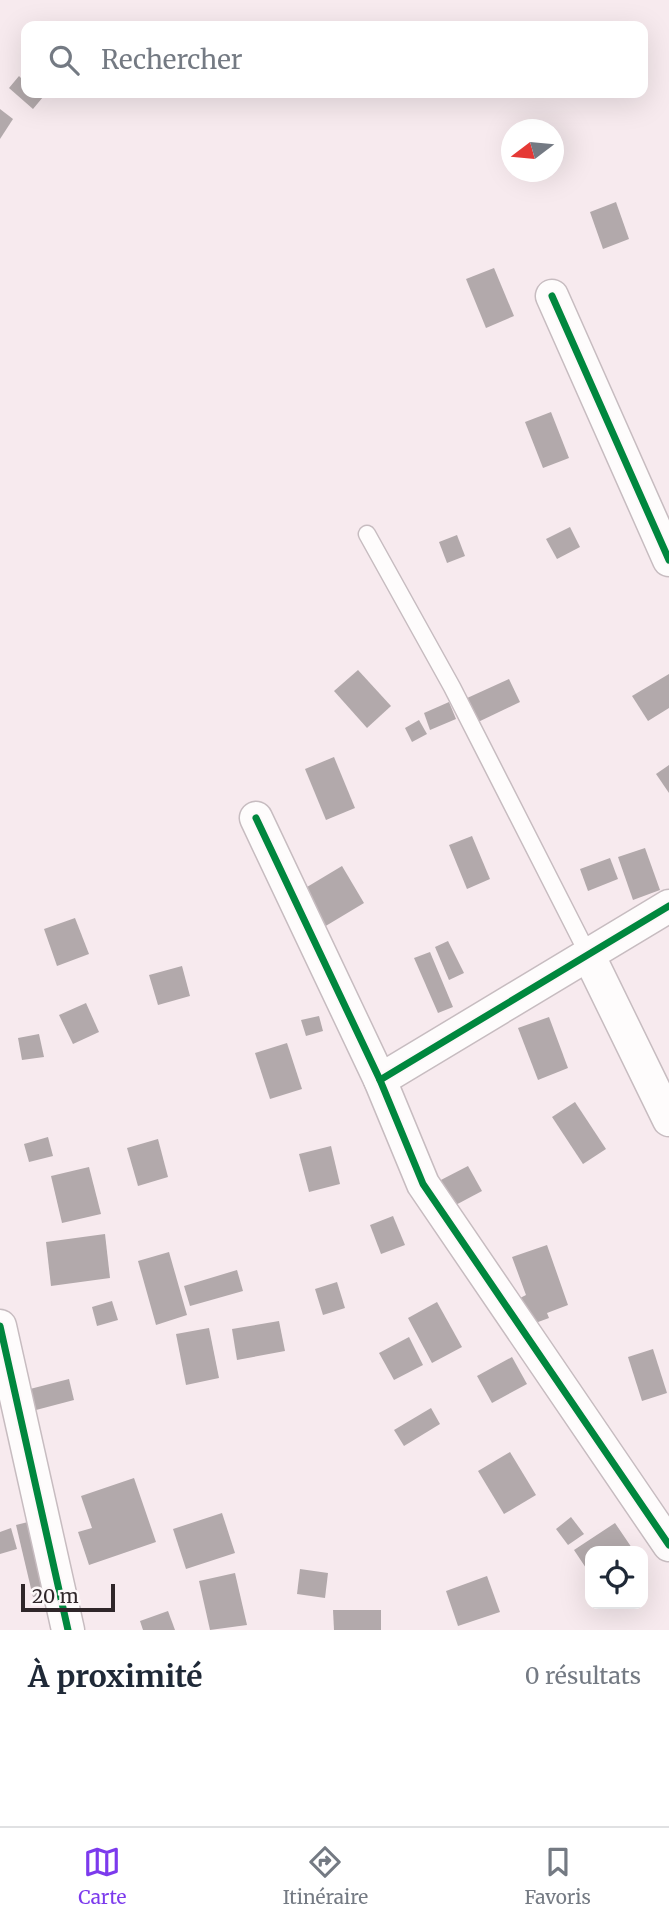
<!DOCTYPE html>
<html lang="fr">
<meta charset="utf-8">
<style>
body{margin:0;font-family:Merriweather,serif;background:#f2f2f3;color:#1f2937}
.controls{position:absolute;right:21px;bottom:21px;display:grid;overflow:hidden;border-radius:14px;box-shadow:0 7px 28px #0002}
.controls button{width:63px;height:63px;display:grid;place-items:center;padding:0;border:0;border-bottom:2px solid #e0e1e3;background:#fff;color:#1f2937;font:35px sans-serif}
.compass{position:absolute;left:501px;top:119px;width:63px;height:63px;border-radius:50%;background:#fff;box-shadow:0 7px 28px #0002;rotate:254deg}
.scale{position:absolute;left:21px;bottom:18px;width:94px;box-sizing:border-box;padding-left:7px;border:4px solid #2f2629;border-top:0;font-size:19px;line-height:24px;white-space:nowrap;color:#2f2629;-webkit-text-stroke:5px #fdf8f9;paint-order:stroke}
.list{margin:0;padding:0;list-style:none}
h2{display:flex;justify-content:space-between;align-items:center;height:91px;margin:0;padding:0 28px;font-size:30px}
h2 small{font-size:23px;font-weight:400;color:#747a83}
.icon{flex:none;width:38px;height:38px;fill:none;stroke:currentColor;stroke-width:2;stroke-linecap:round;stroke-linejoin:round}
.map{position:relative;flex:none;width:669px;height:1630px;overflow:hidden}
.search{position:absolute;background:#fff;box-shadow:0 7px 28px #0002;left:21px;right:21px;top:21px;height:77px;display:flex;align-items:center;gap:18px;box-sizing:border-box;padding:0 24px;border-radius:14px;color:#747a83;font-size:26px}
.sheet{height:196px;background:#fff}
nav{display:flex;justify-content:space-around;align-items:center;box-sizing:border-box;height:98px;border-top:2px solid #e0e1e3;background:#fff;font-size:19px;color:#747a83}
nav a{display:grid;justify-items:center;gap:4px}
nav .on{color:#7c3aed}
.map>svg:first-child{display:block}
.building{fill:#b2a9ab}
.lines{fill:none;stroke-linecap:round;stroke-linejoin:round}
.lane-casing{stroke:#c7bcc0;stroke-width:19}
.street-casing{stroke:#c7bcc0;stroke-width:35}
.lane{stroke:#fefcfc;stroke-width:16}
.street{stroke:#fefcfc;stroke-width:32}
.cycleway-casing{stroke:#fdf8f9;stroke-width:11}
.cycleway{stroke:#00873e;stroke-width:7}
</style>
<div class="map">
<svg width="669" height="1630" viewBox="0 0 669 1630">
<rect width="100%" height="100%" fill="#f7eaee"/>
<g class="building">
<path d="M19,76L26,83V93H38L43,97L33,109L9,88Z"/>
<path d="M0,109L13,119L0,139Z"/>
<path d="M616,202L629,239L603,249L590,212Z"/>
<path d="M494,268L514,316L486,328L466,279Z"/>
<path d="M551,412L569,458L543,468L525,422Z"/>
<path d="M570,527L580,547L557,559L546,539Z"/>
<path d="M457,535L465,556L447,563L439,542Z"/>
<path d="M358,670L391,706L367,728L334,691Z"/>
<path d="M669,674V708L648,721L632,696Z"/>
<path d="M509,679L520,702L476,723L465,699Z"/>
<path d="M449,702L456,719L430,730L424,713Z"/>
<path d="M419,720L427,734L412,742L405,728Z"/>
<path d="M334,757L355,808L326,820L305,769Z"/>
<path d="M669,765V793L656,774Z"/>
<path d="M472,836L490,879L467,889L449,845Z"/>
<path d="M645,848L660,890L633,900L618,857Z"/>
<path d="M610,858L618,879L588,891L580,869Z"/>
<path d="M342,866L364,903L324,927L302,890Z"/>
<path d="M75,918L89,954L57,966L44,929Z"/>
<path d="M448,941L464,973L449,980L435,947Z"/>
<path d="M430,952L453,1007L438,1013L414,958Z"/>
<path d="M182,966L190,996L158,1005L149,975Z"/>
<path d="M86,1003L99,1032L73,1044L59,1015Z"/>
<path d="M319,1016L323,1031L306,1036L301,1020Z"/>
<path d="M549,1017L568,1068L538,1080L518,1028Z"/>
<path d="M39,1034L44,1057L22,1060L18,1038Z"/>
<path d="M287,1043L302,1089L270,1099L255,1053Z"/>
<path d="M575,1102L606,1149L583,1164L552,1117Z"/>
<path d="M48,1137L53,1156L29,1162L24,1144Z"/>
<path d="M158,1139L168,1177L138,1186L127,1148Z"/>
<path d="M331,1146L340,1184L309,1192L299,1154Z"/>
<path d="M468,1166L482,1191L450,1208L437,1182Z"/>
<path d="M89,1167L101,1214L62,1223L51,1176Z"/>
<path d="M393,1216L405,1245L381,1254L370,1225Z"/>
<path d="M105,1234L110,1278L51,1286L46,1242Z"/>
<path d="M547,1245L568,1305L547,1313L549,1318L530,1325L520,1298L526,1295L512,1257Z"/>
<path d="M169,1252L187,1315L156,1325L138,1261Z"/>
<path d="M237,1270L243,1291L190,1306L184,1286Z"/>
<path d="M337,1282L345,1308L323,1315L315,1289Z"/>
<path d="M112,1301L118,1320L97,1326L92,1307Z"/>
<path d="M437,1302L462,1347L432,1363L408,1318Z"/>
<path d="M279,1321L285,1351L237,1360L232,1329Z"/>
<path d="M209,1328L219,1378L186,1385L176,1334Z"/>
<path d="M409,1337L423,1365L394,1380L379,1353Z"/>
<path d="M653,1349L667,1393L642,1401L628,1357Z"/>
<path d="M512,1357L527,1384L492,1403L477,1376Z"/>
<path d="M69,1379L74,1400L36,1410L30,1389Z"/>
<path d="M431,1408L440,1424L404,1446L394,1430Z"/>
<path d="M510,1452L536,1495L504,1514L478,1471Z"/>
<path d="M134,1478L156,1542L89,1565L78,1532L92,1528L81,1496Z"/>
<path d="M222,1513L235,1553L186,1569L173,1529Z"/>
<path d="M571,1517L584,1534L568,1545L556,1529Z"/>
<path d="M36,1520L53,1593L33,1597L16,1525Z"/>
<path d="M615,1523L634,1551H590V1574L574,1550Z"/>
<path d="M11,1528L17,1549L0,1554V1532Z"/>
<path d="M300,1569L328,1573L325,1598L297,1594Z"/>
<path d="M235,1573L247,1625L210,1630L199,1581Z"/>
<path d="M487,1576L500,1612L458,1626L446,1591Z"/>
<path d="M333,1610H381V1630H334Z"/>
<path d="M168,1611L175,1630H143L140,1621Z"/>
</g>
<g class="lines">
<g class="lane-casing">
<path id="lane" d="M367,534L452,687L588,954"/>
</g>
<g class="street-casing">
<g id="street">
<path d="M552,296L669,560"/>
<path d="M256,818L380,1080L423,1184L669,1545"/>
<path d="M588,954L669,1120"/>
<path d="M380,1080L669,906"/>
<path d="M0,1326L68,1630"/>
</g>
</g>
<use href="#lane" class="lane"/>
<use href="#street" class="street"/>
<g class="cycleway-casing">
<g id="cycleway">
<path d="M552,296L669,560"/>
<path d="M256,818L380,1080L423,1184L669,1545"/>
<path d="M380,1080L669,906"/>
<path d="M0,1326L68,1630"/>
</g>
</g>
<use href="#cycleway" class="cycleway"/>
</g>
</svg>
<div class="controls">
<button><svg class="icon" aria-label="locate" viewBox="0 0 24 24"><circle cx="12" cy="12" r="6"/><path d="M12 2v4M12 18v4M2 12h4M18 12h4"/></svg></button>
</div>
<svg class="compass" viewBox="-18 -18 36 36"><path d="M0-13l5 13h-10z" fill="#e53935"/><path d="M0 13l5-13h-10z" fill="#747a83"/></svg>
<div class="scale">20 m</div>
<div class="search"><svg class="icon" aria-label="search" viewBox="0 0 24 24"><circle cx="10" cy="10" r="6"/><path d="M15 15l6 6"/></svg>Rechercher</div>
</div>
<section class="sheet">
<h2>À proximité<small>0 résultats</small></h2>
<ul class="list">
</ul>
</section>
<nav>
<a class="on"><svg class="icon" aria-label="map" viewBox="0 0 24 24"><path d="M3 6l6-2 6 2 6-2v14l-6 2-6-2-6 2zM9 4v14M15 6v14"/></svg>Carte</a>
<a><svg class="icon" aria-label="directions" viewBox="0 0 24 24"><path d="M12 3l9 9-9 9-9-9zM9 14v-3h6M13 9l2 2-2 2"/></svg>Itinéraire</a>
<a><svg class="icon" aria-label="saved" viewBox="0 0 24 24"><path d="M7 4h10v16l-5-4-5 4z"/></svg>Favoris</a>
</nav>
